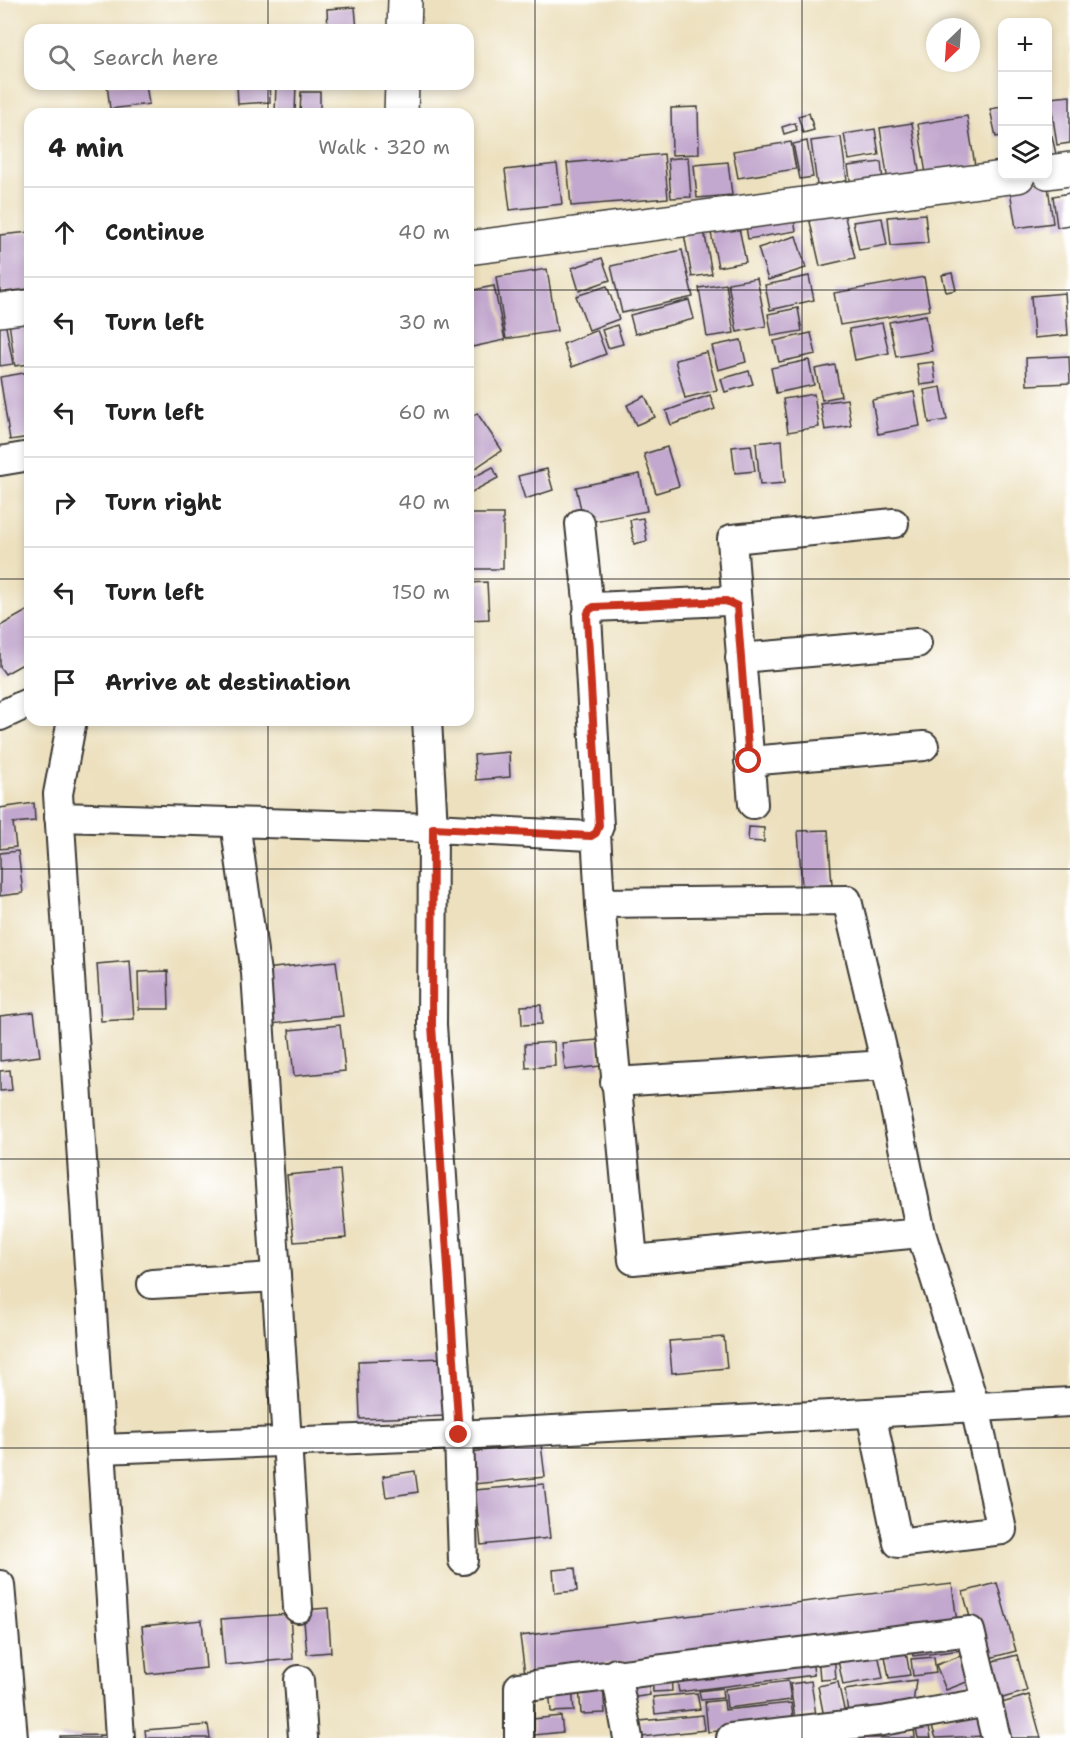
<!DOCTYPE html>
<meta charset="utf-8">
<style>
body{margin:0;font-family:"Shantell Sans",sans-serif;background:#f2f2f2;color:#222}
.controls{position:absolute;right:18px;top:18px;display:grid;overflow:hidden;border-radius:12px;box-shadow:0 3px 9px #0003}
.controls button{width:54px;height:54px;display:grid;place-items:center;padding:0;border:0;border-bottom:2px solid #e0e0e0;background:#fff;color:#222;font:30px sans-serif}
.compass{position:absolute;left:926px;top:18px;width:54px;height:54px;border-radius:50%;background:#fff;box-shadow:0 3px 9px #0003;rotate:205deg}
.stop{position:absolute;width:18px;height:18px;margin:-14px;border:4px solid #c8321e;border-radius:50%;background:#fff}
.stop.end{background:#c8321e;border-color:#fff;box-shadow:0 2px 6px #0008}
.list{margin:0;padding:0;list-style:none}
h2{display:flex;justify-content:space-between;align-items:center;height:78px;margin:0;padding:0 24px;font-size:26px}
h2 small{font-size:20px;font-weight:400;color:#767676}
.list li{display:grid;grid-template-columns:39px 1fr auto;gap:18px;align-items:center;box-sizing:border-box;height:90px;padding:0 24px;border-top:2px solid #e0e0e0}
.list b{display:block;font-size:22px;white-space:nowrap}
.list em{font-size:20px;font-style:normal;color:#767676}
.icon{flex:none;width:33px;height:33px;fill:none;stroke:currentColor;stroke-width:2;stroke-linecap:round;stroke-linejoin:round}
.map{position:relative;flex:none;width:1070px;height:1738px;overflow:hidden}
.search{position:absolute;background:#fff;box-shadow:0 3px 9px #0003;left:24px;top:24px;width:450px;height:66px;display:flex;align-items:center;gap:15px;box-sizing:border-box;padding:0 21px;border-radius:18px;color:#767676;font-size:22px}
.panel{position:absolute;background:#fff;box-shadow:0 3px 9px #0003;left:24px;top:108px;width:450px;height:618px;border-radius:18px}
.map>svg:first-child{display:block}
.building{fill:#c2a7ce}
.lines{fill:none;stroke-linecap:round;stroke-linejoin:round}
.minor-casing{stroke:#3b3934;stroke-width:32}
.tertiary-casing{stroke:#3b3934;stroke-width:36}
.minor{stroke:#fff;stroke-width:28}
.tertiary{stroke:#fff;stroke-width:33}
.route{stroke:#c8321e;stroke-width:8}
.grid{fill:none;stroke:#1c1c1c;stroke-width:1.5;stroke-opacity:0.55}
</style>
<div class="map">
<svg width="1070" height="1738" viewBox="0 0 1070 1738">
<rect width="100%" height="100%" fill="#fff"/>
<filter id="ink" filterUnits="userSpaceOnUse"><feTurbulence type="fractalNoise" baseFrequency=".0167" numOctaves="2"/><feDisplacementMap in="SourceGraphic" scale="12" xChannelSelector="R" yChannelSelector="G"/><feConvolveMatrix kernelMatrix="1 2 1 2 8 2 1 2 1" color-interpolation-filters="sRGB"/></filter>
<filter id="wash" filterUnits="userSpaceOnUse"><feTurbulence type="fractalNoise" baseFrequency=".008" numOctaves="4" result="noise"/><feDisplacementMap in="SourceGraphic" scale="24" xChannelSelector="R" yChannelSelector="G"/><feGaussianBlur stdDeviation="1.35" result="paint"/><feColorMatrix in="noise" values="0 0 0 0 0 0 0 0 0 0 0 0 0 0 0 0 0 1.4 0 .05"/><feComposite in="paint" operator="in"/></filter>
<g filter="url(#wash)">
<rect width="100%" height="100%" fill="#ece0be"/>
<g id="blocks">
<g class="building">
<path d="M355,7L357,30H328L327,9Z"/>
<path d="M107,84H146L149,104L110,109Z"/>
<path d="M237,84H269L270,102L238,104Z"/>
<path d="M276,84H296L295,114H275Z"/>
<path d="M301,92H320V114H300Z"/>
<path d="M1070,96V143L1057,145L1050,98Z"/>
<path d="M698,107L699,154L672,155L671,108Z"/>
<path d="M1002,107V136L996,137L990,109Z"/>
<path d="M809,113L814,130L803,133L798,116Z"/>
<path d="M967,116L975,166L926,174L918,124Z"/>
<path d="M795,123L797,130L784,134L782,127Z"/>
<path d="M912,123L920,178L888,182L880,128Z"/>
<path d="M875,129L879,155L849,160L844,134Z"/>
<path d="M1052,136L1057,159L1048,161V137Z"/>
<path d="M841,137L847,181L817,185L811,141Z"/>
<path d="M807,141L813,177L800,179L793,144Z"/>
<path d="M791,142L796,169L738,178L733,151Z"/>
<path d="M664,154L668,198L571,206L567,163Z"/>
<path d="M688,157L691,197L671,198L668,159Z"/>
<path d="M728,162L732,195L697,198L694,165Z"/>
<path d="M881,162L883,181L851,186L848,166Z"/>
<path d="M557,164L562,204L510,210L505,170Z"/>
<path d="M1047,179L1053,223L1016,228L1009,184Z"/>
<path d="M1070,193V225L1057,227L1053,196Z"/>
<path d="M842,205L855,258L820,266L808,213Z"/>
<path d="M793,213L796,231L748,239L745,221Z"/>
<path d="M925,214L928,243L891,246L888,217Z"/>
<path d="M737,218L746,262L718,267L709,223Z"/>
<path d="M882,218L887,245L859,250L853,222Z"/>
<path d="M704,230L712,274L692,277L684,234Z"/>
<path d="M30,232V291L0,294V235Z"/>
<path d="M796,236L806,268L768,280L758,248Z"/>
<path d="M682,250L693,297L622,313L611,266Z"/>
<path d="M602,258L610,280L579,291L572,268Z"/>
<path d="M547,269L557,331L506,339L496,277Z"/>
<path d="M952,273L956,290L946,292L942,275Z"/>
<path d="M809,276L814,300L770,310L765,285Z"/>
<path d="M924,277L930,310L840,325L834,293Z"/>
<path d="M757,278L766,326L737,332L728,283Z"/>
<path d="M726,284L734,333L707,337L699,288Z"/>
<path d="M494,286L505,340L472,347L468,327V291Z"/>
<path d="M607,286L619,319L589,330L576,296Z"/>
<path d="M1065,293L1068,335L1034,338L1031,296Z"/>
<path d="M689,300L694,319L635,334L630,315Z"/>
<path d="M798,308L802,331L772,336L768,314Z"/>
<path d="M30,312V364L15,366L8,315Z"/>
<path d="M926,315L932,351L896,357L889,322Z"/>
<path d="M4,316L13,364L0,366V317Z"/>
<path d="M882,323L889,353L855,360L849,329Z"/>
<path d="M617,325L623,344L608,348L602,330Z"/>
<path d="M597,330L606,354L572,367L563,344Z"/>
<path d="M811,333L816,354L779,362L774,341Z"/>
<path d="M741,340L746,362L718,370L712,346Z"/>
<path d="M707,352L717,390L685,398L675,360Z"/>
<path d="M1069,356L1070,383L1027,385L1026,358Z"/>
<path d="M809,360L814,385L776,393L771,368Z"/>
<path d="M933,362L936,383L920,385L917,364Z"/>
<path d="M835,365L841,396L822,400L815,369Z"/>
<path d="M749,371L753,384L725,392L721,379Z"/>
<path d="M30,372V437L10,440L0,377Z"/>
<path d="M941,387L947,420L929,423L924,390Z"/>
<path d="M914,392L920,426L878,434L872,400Z"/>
<path d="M814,394L819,427L788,432L783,399Z"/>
<path d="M710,395L715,409L671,425L666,411Z"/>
<path d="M645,396L655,417L636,425L627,405Z"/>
<path d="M847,399L851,426L825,430L820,403Z"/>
<path d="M477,413L502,450L468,473V419Z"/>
<path d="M782,440L785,483L760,485L756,443Z"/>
<path d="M751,445L755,471L735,473L732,447Z"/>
<path d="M667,447L679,486L656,493L644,454Z"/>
<path d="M493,467L498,478L468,494V480Z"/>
<path d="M547,469L553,490L525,499L518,476Z"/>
<path d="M640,474L647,511L584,523L576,487Z"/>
<rect x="468" y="514" width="35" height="55"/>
<path d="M643,518L647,541L634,544L630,520Z"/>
<path d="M487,582L489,619L468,620V583Z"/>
<path d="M30,609V660L5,674L0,667V626Z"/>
<path d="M509,752L510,777L476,780L474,755Z"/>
<path d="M34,803L35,821L13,823L16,847L0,849V808Z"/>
<path d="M749,827L764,828V842L748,841Z"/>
<path d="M828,830L832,885L802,887L798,831Z"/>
<path d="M18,851L23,893L0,896V853Z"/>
<path d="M130,961L134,1019L101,1021L97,964Z"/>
<path d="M336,961L343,1016L271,1024L265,969Z"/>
<path d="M168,971L169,1009H139L138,972Z"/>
<path d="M541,1005L542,1024L522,1025L521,1006Z"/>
<path d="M34,1012L40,1056L0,1061V1016Z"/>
<path d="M340,1025L345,1071L294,1076L289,1030Z"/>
<path d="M598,1040L600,1066L565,1070L562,1043Z"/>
<path d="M554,1042L555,1066L526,1068L525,1044Z"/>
<path d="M10,1070L12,1090L0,1091V1071Z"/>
<path d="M340,1170L346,1238L294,1242L287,1175Z"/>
<path d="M724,1337L727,1368L672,1373L669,1341Z"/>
<path d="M444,1358L446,1416L360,1419L358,1361Z"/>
<path d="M541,1444L545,1477L474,1484L471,1452Z"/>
<path d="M415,1471L418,1492L386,1497L383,1476Z"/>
<path d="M544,1484L550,1538L481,1545L475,1490Z"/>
<path d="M575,1568L577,1591L555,1593L553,1570Z"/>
<path d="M997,1583L1016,1651L982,1660L963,1592Z"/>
<path d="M952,1584L957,1622L525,1674L520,1636Z"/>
<path d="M328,1608L331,1652L307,1654L303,1610Z"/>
<path d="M290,1614L293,1659L225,1665L221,1619Z"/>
<path d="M202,1620L206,1668L147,1674L142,1626Z"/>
<path d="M960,1635L962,1650L913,1656L911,1641Z"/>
<path d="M904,1641L910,1675L889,1678L883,1645Z"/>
<path d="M877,1648L883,1678L843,1685L837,1655Z"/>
<path d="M834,1653L836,1679L820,1680L818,1654Z"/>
<path d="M963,1655L972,1680L946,1690L936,1665Z"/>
<path d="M1017,1655L1027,1691L996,1700L986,1663Z"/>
<path d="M812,1657L814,1675L679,1692L676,1674Z"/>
<path d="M934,1657L936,1673L913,1676L911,1659Z"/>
<path d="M671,1674L672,1691L653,1692L652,1675Z"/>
<path d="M916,1680L913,1704L848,1713L845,1690Z"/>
<path d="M648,1681L650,1695L630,1698L628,1684Z"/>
<path d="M788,1681L791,1700L727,1708L725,1689Z"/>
<path d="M811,1681L816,1715L795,1718L790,1684Z"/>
<path d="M838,1682L846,1718L825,1722L818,1686Z"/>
<path d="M603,1686L605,1713L581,1714L579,1687Z"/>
<path d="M572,1688L574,1711L551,1712L549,1689Z"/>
<path d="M722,1688L723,1698L701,1700L699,1691Z"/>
<path d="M697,1693L700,1709L655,1714L653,1697Z"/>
<path d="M1029,1695L1041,1738H1005L995,1705Z"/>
<path d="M724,1700L725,1710L791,1703L794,1723L708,1732L705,1702Z"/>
<path d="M977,1710L985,1736L936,1738L931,1724Z"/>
<path d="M703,1715L705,1730L642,1737L640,1721Z"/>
<path d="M561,1716L563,1732L534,1735L533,1719Z"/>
<path d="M927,1716L931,1738H918L914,1719Z"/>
<path d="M208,1725L210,1738H146L145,1730Z"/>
<path d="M914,1727L915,1738H811Z"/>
<path d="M105,1735V1738H60V1736Z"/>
</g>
</g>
</g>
<g filter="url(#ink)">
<use href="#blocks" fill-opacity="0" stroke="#3b3934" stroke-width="1.5"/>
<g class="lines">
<g class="minor-casing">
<g id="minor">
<path d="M0,461L30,456"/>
<path d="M580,524L589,610"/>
<path d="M737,606L732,539L894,523"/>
<path d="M740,658L917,643"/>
<path d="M0,716L30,702"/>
<path d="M72,720L58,794L120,1738"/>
<path d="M427,720L433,828L432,1025L459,1435L463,1560"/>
<path d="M749,761L924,746"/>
<path d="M59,817L433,828L591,836L596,833L599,826L587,616L589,610L594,607L726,601L737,606L753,804"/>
<path d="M235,822L256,973L298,1608"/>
<path d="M596,833L600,903L633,1260L921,1233"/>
<path d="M600,903L847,900L886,1065"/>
<path d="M615,1082L886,1065L921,1233L975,1407L1002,1530L898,1543L871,1413"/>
<path d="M152,1284L276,1277"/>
<path d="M101,1449L459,1435L1070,1402"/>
<path d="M0,1585L13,1738"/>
<path d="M616,1673L628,1738"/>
<path d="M299,1680L303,1738"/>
<path d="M519,1738V1687L970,1631L996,1738"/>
<path d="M731,1738L882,1721L988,1702"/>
</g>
</g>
<g class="tertiary-casing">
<g id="tertiary">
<path d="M404,30L405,0"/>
<path d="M401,114L402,84"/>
<path d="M1048,172L1070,169"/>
<path d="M468,248L1018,176"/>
<path d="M0,310L30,306"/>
</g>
</g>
<use href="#minor" class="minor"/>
<use href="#tertiary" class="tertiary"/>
</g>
</g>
<g class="lines" filter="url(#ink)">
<path class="route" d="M459,1435L432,1025L433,828L591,836L596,833L599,826L587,616L589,610L594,607L726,601L737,606L749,761"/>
</g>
<path class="grid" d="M268,0V30M535,0V1738M802,0V1738M268,84V114M0,290H30M468,290H1070M0,579H30M468,579H1070M268,720V1738M0,869H1070M0,1159H1070M0,1448H1070"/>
</svg>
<div class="controls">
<button>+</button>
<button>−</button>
<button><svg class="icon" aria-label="layers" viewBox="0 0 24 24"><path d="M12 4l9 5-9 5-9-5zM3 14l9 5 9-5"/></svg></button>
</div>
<svg class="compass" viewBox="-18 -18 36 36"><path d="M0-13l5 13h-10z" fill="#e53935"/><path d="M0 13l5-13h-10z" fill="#767676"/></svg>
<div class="stop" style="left:749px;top:761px"></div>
<div class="stop end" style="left:459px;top:1435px"></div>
<div class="search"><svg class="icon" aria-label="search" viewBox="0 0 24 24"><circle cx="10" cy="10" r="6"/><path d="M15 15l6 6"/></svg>Search here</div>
<section class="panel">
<h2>4 min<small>Walk · 320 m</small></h2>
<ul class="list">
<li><svg class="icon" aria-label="ahead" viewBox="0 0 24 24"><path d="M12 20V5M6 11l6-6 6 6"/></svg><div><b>Continue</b></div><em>40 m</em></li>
<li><svg class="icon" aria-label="left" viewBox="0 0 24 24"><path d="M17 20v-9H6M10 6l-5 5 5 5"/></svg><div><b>Turn left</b></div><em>30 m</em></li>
<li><svg class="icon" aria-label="left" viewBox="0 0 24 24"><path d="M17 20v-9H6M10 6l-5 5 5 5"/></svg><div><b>Turn left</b></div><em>60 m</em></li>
<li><svg class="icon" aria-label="right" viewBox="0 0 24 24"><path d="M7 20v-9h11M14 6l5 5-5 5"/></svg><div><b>Turn right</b></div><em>40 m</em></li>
<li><svg class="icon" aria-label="left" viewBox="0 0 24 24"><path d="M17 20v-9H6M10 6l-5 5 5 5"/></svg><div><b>Turn left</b></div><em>150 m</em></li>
<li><svg class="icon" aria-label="arrive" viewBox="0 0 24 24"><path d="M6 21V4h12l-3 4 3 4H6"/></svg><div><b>Arrive at destination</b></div></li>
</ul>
</section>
</div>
